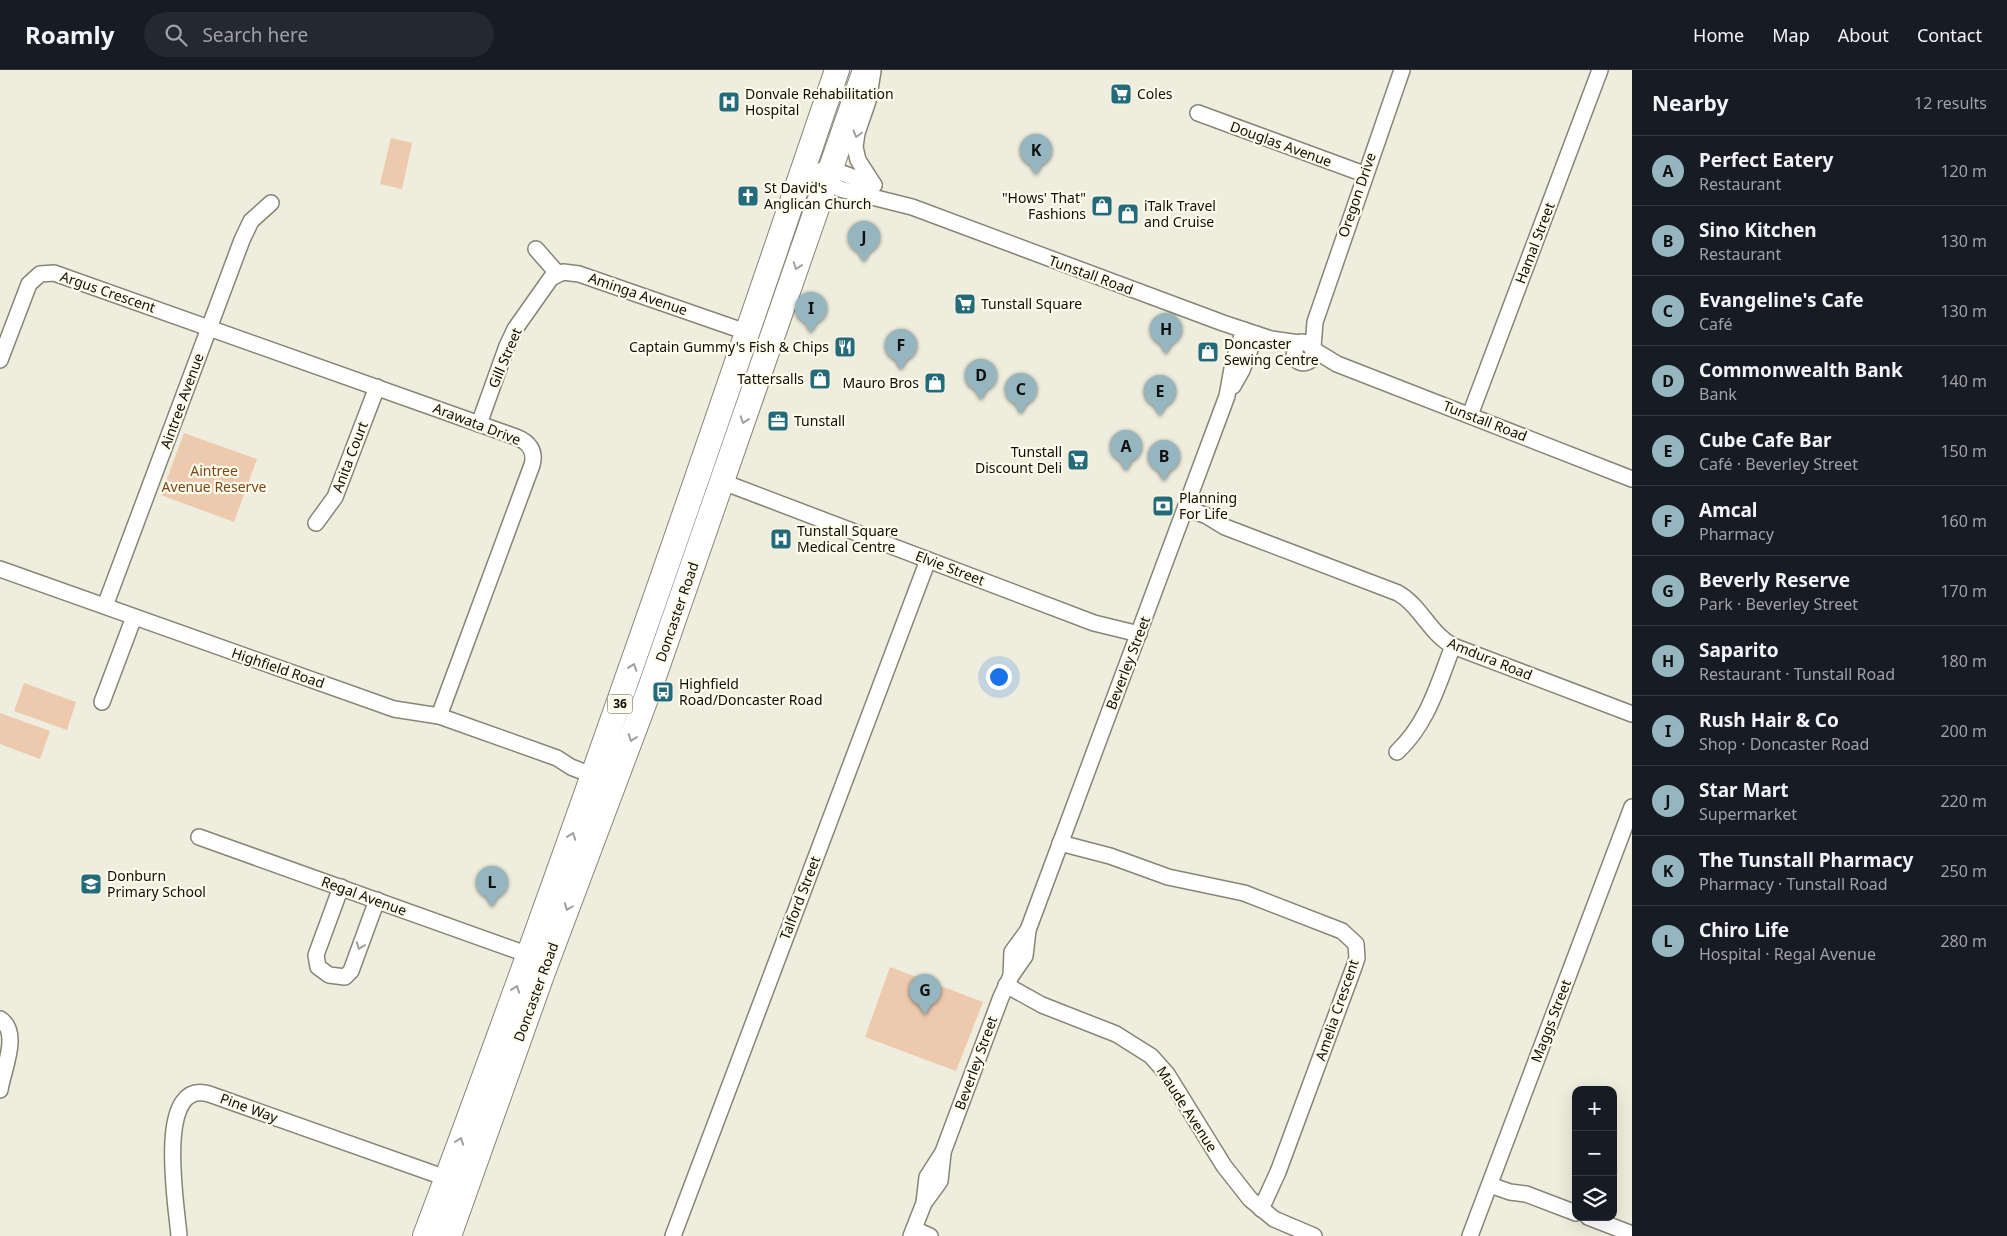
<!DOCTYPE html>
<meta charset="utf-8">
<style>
body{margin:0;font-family:"Noto Sans",sans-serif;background:#242831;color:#f1f3f6}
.controls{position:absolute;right:15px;bottom:15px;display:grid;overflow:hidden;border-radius:10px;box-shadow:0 5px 20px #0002}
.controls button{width:45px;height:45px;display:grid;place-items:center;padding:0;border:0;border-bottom:1px solid #363941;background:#171b24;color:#f1f3f6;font:25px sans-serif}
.you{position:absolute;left:998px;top:606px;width:18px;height:18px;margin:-12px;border:4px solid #fff;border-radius:50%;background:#1a73e8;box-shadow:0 0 0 8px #1a73e833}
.badge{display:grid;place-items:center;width:32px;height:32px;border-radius:50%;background:#95b6be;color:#111;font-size:16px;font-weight:700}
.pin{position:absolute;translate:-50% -41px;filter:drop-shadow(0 1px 2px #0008)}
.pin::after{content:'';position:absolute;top:26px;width:18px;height:15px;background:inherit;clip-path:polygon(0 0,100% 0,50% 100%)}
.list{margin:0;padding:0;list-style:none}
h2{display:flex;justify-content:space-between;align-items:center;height:65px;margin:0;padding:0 20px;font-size:21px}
h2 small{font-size:16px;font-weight:400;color:#9ea1a6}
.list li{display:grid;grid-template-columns:32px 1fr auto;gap:15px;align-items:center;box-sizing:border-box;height:70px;padding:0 20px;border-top:1px solid #363941}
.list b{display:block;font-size:19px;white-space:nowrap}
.list p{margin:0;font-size:16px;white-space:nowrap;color:#9ea1a6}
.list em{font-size:16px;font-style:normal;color:#9ea1a6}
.icon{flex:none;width:28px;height:28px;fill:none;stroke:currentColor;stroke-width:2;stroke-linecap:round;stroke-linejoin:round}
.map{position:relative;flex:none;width:1632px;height:1166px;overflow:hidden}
header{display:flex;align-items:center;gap:30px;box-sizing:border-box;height:70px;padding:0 25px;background:#171b24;border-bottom:1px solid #363941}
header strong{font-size:24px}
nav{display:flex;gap:28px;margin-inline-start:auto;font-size:18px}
.search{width:350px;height:45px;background:#242831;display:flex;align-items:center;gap:12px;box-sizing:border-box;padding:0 18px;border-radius:28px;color:#9ea1a6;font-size:19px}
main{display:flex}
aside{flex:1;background:#171b24}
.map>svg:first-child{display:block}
.green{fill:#edc9ae}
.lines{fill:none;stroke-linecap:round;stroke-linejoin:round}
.minor-casing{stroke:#868576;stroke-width:18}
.primary-casing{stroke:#868576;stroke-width:26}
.minor{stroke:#fff;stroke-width:15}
.primary{stroke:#fff;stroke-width:24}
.oneway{stroke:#9f9f9c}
.labels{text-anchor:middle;stroke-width:4.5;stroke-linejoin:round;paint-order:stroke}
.shield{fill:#fdfbeb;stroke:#56554c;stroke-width:1}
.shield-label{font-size:12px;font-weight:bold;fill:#0e0e08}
.poi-label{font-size:14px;fill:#0e0e08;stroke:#fdfbeb;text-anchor:start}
.street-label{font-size:14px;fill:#0e0e08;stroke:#fdfbeb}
.park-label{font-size:14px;fill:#7d4717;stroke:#fdfbeb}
</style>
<header>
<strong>Roamly</strong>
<div class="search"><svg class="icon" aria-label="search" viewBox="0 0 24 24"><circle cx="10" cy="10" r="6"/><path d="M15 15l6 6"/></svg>Search here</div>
<nav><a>Home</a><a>Map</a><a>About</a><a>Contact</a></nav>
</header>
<main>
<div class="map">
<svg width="1632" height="1166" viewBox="0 0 1632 1166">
<rect width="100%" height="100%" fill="#efeddd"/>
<g class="green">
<path d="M391,68L412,73L402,119L380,114Z"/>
<path d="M184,363L257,389L234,452L161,425Z"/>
<path d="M24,613L76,632L67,660L14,641Z"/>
<path d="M0,643L50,661L40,689L0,674Z"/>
<path d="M890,897L983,932L956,1001L865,967Z"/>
</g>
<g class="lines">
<g class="minor-casing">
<g id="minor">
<path d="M873,1L868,31L857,63L855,77L858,90L874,115"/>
<path d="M1198,43L1364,104"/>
<path d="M804,98L840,119L912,137L1223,253L1271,269L1299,273"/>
<path d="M822,100L842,103L874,115"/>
<path d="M536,179L558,204"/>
<path d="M1313,277L1315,252L1402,0"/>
<path d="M1314,280L1311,290C1304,295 1297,293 1294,286L1296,276L1301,272L1307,273L1314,280L1337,294L1632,409"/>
<path d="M0,290L29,214L40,204L54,203L516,367C529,372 536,381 532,395L439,646"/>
<path d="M1233,316L1242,300L1256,264"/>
<path d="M1470,345L1600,0"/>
<path d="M479,354L507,276L515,259L551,208L563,202L579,204L749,263"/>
<path d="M723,412L1094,553L1139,564"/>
<path d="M1186,438L1207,446L1225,457L1398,523C1421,536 1429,563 1453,576L1632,644"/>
<path d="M316,453L335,427L377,317"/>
<path d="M0,499L394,639L439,646L557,688L571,697L594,706"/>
<path d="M105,536L242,170L251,151L271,133"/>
<path d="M102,632L134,547"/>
<path d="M1397,682C1428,653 1438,614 1453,576"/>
<path d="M199,767L529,885"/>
<path d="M1060,773L1110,786L1168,807L1244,823L1342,861L1356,874L1357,888L1354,897L1278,1102L1261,1139"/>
<path d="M341,817L316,885L318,897L329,905L345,907L351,901L377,830"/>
<path d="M1011,906L1012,882L1028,860"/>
<path d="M1006,915L1042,935L1116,964L1151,986L1167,1004L1224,1096L1250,1129L1274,1149L1314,1166"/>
<path d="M0,949C21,962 3,1000 0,1020"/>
<path d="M1490,1115L1510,1122L1526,1124L1576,1143"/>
<path d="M924,1133L940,1111L943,1083"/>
<path d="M1588,1147L1632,1164"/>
<path d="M914,1159L930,1166"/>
<path d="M179,1166C177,1138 154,1008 209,1024L446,1108"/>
<path d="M673,1166L928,490"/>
<path d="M911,1166L924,1133L927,1107L943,1082L1001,927L1011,906L1025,886L1028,860L1227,326L1233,293L1244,260"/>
<path d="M1470,1166L1632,737"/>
</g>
</g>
<g class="primary-casing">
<g id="primary">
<path d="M425,1166C570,780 704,390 837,0"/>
<path d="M449,1166L542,905L650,618L865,0"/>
</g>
</g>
<use href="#minor" class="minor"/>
<use href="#primary" class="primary"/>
</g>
<defs><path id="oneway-chevron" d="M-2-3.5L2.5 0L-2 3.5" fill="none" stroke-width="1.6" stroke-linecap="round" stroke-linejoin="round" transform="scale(1.25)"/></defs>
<g class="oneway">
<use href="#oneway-chevron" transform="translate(857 64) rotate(105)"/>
<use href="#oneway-chevron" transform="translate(797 196) rotate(109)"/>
<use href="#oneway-chevron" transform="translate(744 350) rotate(109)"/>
<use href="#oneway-chevron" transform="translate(633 597) rotate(-71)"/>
<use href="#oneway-chevron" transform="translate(632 668) rotate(110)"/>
<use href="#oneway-chevron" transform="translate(572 766) rotate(-70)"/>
<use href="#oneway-chevron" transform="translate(568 837) rotate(111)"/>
<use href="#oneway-chevron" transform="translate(360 876) rotate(110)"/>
<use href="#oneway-chevron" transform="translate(516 919) rotate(-70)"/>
<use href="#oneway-chevron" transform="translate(460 1071) rotate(-70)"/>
</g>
<defs>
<g id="supermarket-square" transform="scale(1.125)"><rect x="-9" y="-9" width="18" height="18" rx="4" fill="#246b79" stroke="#fdfbeb"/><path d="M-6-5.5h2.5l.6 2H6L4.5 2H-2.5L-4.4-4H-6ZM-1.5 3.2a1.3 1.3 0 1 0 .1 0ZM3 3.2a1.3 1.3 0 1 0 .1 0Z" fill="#fff"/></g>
<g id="hospital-square" transform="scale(1.125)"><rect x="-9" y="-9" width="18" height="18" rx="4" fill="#246b79" stroke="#fdfbeb"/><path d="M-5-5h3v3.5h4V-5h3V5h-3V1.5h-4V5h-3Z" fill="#fff"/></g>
<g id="church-square" transform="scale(1.125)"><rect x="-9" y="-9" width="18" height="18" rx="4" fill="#246b79" stroke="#fdfbeb"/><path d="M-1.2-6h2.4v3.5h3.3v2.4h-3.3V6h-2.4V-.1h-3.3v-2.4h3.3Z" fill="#fff"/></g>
<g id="shop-square" transform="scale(1.125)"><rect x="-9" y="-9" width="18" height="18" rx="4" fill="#246b79" stroke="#fdfbeb"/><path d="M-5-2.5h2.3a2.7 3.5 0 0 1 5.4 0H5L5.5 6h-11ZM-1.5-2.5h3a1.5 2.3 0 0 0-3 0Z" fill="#fff"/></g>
<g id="restaurant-square" transform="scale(1.125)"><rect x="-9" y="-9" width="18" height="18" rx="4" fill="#246b79" stroke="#fdfbeb"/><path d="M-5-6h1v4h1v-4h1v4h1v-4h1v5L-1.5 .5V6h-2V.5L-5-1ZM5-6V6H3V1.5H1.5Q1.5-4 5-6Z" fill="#fff"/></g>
<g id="office-square" transform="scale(1.125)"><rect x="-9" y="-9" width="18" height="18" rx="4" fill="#246b79" stroke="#fdfbeb"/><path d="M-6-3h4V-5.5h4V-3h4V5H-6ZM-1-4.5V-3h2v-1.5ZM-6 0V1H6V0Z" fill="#fff"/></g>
<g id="bank-square" transform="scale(1.125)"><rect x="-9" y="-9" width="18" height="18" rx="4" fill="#246b79" stroke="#fdfbeb"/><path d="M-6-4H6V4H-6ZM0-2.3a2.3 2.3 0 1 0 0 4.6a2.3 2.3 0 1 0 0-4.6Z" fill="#fff"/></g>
<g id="bus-square" transform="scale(1.125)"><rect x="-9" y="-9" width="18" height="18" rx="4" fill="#246b79" stroke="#fdfbeb"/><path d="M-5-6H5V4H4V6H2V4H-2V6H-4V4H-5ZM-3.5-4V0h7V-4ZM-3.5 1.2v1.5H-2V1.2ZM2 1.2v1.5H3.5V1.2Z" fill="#fff"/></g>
<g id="school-square" transform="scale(1.125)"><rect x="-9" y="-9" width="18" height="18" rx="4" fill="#246b79" stroke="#fdfbeb"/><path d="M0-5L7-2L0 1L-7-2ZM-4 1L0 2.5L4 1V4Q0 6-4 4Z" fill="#fff"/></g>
</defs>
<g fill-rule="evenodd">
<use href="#supermarket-square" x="1121" y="24"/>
<use href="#hospital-square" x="729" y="32"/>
<use href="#church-square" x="748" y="126"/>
<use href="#shop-square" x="1102" y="136"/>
<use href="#shop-square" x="1128" y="144"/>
<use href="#supermarket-square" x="965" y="234"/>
<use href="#restaurant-square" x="845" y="277"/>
<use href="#shop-square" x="1208" y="282"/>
<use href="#shop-square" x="820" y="309"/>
<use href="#shop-square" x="935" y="313"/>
<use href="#office-square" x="778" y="351"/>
<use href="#supermarket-square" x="1078" y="390"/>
<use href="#bank-square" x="1163" y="436"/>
<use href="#hospital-square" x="781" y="469"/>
<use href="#bus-square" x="663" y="622"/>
<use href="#school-square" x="91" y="814"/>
</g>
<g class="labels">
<rect class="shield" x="607.5" y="624.5" width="25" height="19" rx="4"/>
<g class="shield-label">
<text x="620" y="638">36</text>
</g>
<g class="poi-label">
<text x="745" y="29">Donvale Rehabilitation<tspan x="745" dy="16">Hospital</tspan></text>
<text x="1137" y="29">Coles</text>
<text x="764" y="123">St David's<tspan x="764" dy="16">Anglican Church</tspan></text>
<text x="1086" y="133" text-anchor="end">"Hows' That"<tspan x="1086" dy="16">Fashions</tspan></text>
<text x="1144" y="141">iTalk Travel<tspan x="1144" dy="16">and Cruise</tspan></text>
<text x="981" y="239">Tunstall Square</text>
<text x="1224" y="279">Doncaster<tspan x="1224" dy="16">Sewing Centre</tspan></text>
<text x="829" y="282" text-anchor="end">Captain Gummy's Fish &amp; Chips</text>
<text x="804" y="314" text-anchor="end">Tattersalls</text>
<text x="919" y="318" text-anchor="end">Mauro Bros</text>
<text x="794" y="356">Tunstall</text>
<text x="1062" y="387" text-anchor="end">Tunstall<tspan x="1062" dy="16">Discount Deli</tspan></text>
<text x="1179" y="433">Planning<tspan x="1179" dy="16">For Life</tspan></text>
<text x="797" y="466">Tunstall Square<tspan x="797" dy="16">Medical Centre</tspan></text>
<text x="679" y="619">Highfield<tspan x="679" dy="16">Road/Doncaster Road</tspan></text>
<text x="107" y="811">Donburn<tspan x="107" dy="16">Primary School</tspan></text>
</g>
<g class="street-label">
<text transform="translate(1281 74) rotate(20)" y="5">Douglas Avenue</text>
<text transform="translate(1357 125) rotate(-71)" y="5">Oregon Drive</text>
<text transform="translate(1535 173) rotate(-69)" y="5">Hamal Street</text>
<text transform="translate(1091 205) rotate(20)" y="5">Tunstall Road</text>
<text transform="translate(108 222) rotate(19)" y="5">Argus Crescent</text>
<text transform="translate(638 224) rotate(19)" y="5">Aminga Avenue</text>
<text transform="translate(505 288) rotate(-67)" y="5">Gill Street</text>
<text transform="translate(182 331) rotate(-70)" y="5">Aintree Avenue</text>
<text transform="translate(1485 351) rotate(21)" y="5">Tunstall Road</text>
<text transform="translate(477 354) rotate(21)" y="5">Arawata Drive</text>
<text transform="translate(350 387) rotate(-69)" y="5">Anita Court</text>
<text transform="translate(950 498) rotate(21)" y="5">Elvie Street</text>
<text transform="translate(677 542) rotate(-71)" y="5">Doncaster Road</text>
<text transform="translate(1490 589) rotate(22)" y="5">Amdura Road</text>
<text transform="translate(1128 593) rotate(-69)" y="5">Beverley Street</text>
<text transform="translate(278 598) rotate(19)" y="5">Highfield Road</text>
<text transform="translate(364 826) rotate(20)" y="5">Regal Avenue</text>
<text transform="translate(800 828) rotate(-69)" y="5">Talford Street</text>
<text transform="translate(536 922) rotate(-70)" y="5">Doncaster Road</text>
<text transform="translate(1337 940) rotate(-71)" y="5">Amelia Crescent</text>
<text transform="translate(1551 951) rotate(-69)" y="5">Maggs Street</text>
<text transform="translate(976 993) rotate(-70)" y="5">Beverley Street</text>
<text transform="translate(249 1038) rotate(20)" y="5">Pine Way</text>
<text transform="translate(1187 1039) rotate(57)" y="5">Maude Avenue</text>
</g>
<g class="park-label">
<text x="214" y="406">Aintree<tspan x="214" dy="16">Avenue Reserve</tspan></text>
</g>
</g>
</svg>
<div class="controls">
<button>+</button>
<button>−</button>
<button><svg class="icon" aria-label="layers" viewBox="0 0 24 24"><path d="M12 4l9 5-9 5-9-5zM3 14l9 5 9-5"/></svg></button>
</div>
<div class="you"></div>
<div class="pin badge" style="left:1126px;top:401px">A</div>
<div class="pin badge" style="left:1164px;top:411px">B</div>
<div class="pin badge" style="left:1021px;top:344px">C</div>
<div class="pin badge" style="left:981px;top:330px">D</div>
<div class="pin badge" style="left:1160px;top:346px">E</div>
<div class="pin badge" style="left:901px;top:300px">F</div>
<div class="pin badge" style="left:925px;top:945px">G</div>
<div class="pin badge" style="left:1166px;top:284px">H</div>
<div class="pin badge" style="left:811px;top:263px">I</div>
<div class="pin badge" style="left:864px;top:192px">J</div>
<div class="pin badge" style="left:1036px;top:105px">K</div>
<div class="pin badge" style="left:492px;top:837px">L</div>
</div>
<aside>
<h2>Nearby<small>12 results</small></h2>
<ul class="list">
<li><span class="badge">A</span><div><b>Perfect Eatery</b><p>Restaurant</p></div><em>120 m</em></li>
<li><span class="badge">B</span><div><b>Sino Kitchen</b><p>Restaurant</p></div><em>130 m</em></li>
<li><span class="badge">C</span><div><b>Evangeline's Cafe</b><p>Café</p></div><em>130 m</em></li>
<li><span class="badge">D</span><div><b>Commonwealth Bank</b><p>Bank</p></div><em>140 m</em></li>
<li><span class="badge">E</span><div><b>Cube Cafe Bar</b><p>Café · Beverley Street</p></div><em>150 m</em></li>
<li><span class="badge">F</span><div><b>Amcal</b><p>Pharmacy</p></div><em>160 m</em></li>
<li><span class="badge">G</span><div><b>Beverly Reserve</b><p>Park · Beverley Street</p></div><em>170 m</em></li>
<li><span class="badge">H</span><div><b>Saparito</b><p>Restaurant · Tunstall Road</p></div><em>180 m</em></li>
<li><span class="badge">I</span><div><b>Rush Hair &amp; Co</b><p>Shop · Doncaster Road</p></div><em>200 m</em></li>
<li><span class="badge">J</span><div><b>Star Mart</b><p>Supermarket</p></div><em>220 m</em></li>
<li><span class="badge">K</span><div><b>The Tunstall Pharmacy</b><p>Pharmacy · Tunstall Road</p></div><em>250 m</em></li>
<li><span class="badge">L</span><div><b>Chiro Life</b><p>Hospital · Regal Avenue</p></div><em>280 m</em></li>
</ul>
</aside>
</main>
